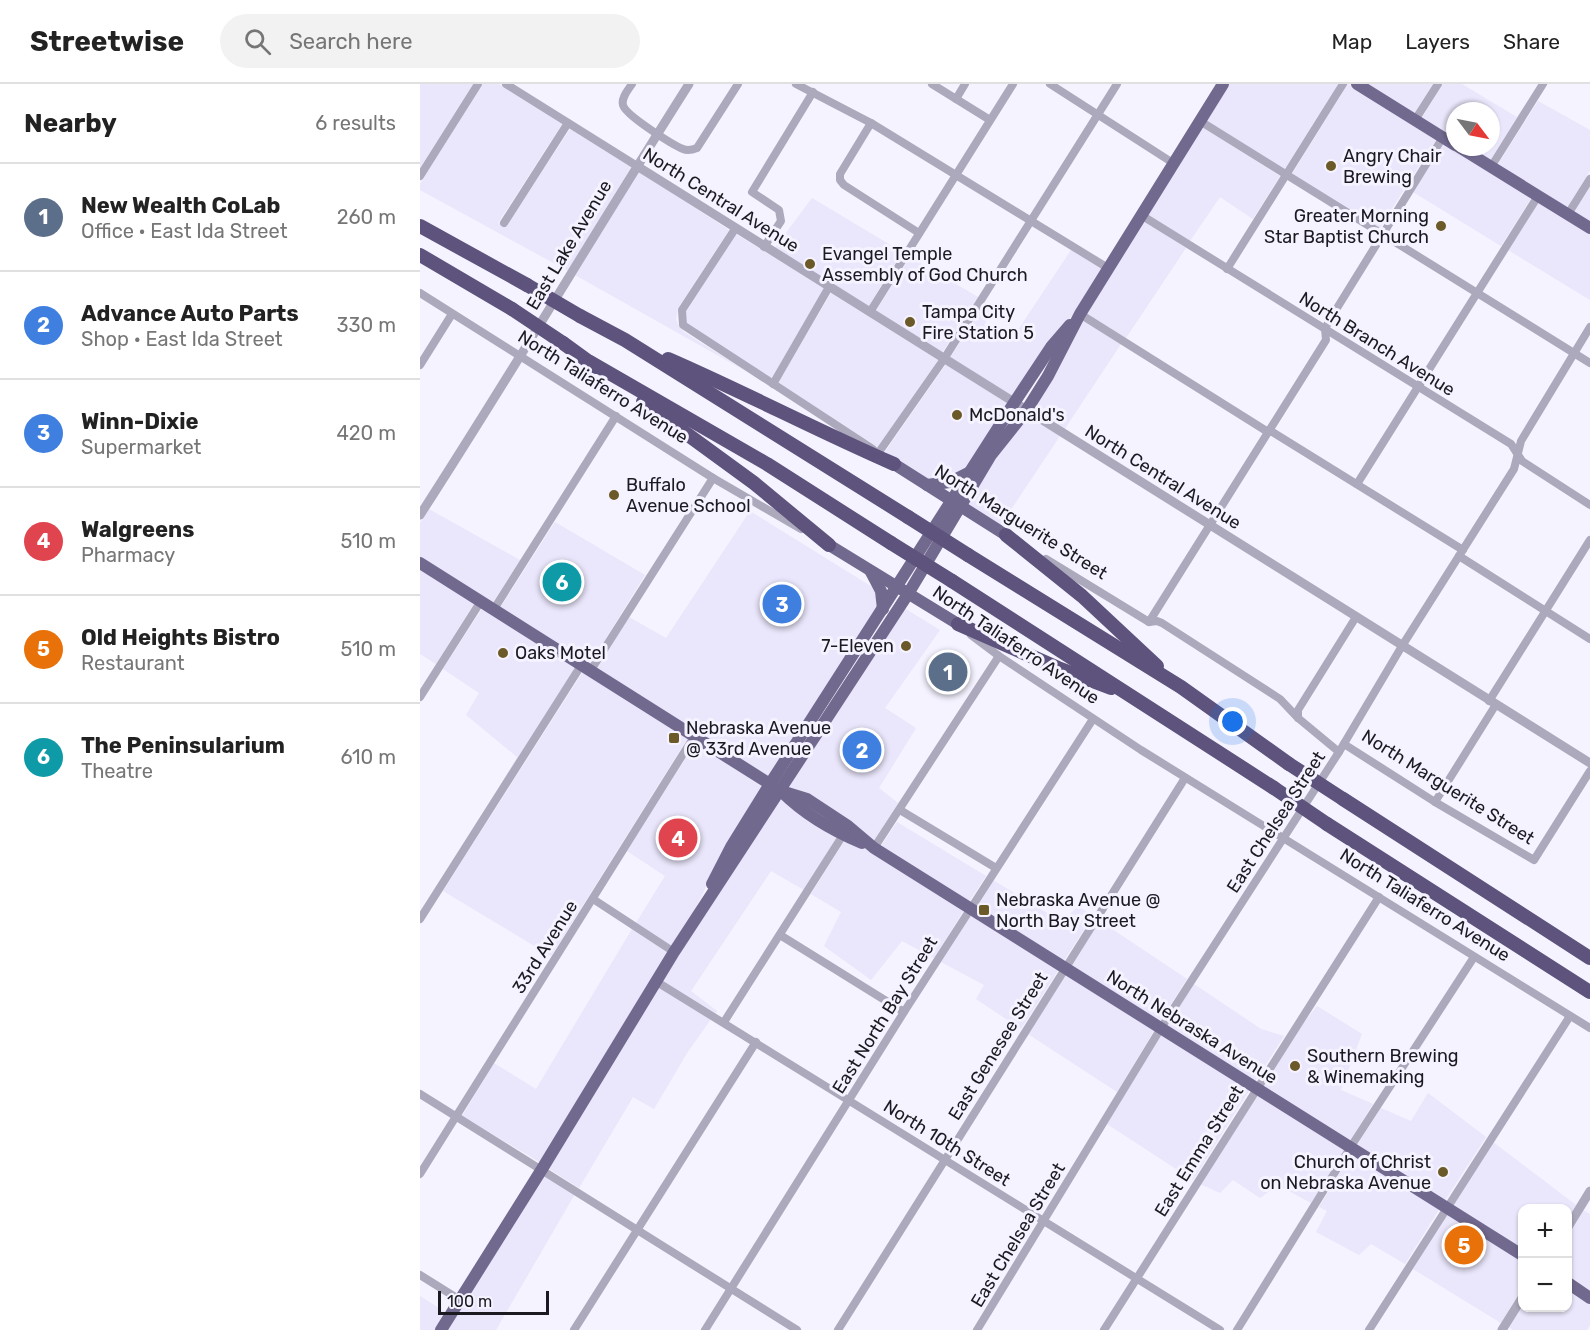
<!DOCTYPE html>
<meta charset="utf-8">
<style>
body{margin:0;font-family:Rubik,sans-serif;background:#f2f2f2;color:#222}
.controls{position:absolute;right:18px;bottom:18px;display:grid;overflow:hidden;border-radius:12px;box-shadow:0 2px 4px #0004}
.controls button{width:54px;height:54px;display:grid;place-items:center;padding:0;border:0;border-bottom:2px solid #e0e0e0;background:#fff;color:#222;font:30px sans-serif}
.compass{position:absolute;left:1026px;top:18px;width:54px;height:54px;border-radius:50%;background:#fff;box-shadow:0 2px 4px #0004;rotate:122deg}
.scale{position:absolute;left:18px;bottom:15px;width:111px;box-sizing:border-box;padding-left:6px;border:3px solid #1b1a21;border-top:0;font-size:16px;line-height:21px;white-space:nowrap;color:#1b1a21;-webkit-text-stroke:4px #f5f3ff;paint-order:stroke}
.you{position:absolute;left:813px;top:638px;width:21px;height:21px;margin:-15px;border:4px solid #fff;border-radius:50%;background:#1a73e8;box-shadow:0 0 0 9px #1a73e833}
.badge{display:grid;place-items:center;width:39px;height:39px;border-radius:50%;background:#b45309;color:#fff;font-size:20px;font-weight:700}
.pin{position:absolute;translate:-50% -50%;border:3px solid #fff;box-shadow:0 2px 6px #0006}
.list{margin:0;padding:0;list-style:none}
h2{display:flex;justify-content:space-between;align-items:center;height:78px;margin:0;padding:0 24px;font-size:26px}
h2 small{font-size:20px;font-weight:400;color:#767676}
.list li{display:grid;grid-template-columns:39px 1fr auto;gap:18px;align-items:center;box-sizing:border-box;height:108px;padding:0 24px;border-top:2px solid #e0e0e0}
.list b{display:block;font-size:22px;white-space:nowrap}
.list p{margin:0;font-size:20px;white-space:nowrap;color:#767676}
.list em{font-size:20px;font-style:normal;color:#767676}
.icon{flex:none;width:33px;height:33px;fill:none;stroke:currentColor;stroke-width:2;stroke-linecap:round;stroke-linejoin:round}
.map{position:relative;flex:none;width:1170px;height:1246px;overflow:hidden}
header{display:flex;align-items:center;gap:36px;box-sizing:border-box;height:84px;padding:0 30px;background:#fff;border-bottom:2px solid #e0e0e0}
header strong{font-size:28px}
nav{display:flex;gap:33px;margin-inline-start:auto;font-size:21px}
.search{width:420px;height:54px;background:#f2f2f2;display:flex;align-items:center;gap:15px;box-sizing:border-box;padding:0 21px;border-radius:33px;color:#767676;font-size:22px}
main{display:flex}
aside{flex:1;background:#fff}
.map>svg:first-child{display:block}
.built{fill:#eae6fb}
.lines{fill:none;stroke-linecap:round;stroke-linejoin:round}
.minor{stroke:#ada9bd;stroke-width:8}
.tertiary{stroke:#ada9bd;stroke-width:9}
.primary{stroke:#72698e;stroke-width:12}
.motorway{stroke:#5d537c;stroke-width:14}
.motorway-bridge{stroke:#5d537c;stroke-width:14}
.poi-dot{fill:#6b5927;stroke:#f5f3ff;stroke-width:2}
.labels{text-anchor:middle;stroke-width:6;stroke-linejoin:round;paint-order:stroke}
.poi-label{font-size:18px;fill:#1b1a21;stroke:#f5f3ff;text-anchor:start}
.street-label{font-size:18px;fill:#1b1a21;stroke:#f5f3ff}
</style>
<header>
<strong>Streetwise</strong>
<div class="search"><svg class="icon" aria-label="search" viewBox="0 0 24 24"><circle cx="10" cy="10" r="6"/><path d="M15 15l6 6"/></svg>Search here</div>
<nav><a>Map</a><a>Layers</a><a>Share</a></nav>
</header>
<main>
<aside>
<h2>Nearby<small>6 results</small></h2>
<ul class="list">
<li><span class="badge" style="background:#5c6f8a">1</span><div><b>New Wealth CoLab</b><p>Office · East Ida Street</p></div><em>260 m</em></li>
<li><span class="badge" style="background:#3f7fe0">2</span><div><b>Advance Auto Parts</b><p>Shop · East Ida Street</p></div><em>330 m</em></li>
<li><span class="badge" style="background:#3f7fe0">3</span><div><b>Winn-Dixie</b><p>Supermarket</p></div><em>420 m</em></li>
<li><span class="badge" style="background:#e0444e">4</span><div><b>Walgreens</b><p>Pharmacy</p></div><em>510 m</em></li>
<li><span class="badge" style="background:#e8710a">5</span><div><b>Old Heights Bistro</b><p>Restaurant</p></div><em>510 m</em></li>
<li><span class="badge" style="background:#0f9aa8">6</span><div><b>The Peninsularium</b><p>Theatre</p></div><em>610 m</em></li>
</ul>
</aside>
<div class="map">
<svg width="1170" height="1246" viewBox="0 0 1170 1246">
<rect width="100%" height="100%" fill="#f5f3ff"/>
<g class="built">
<path d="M0,0H53L0,84Z"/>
<path d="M63,0H79L142,40L78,139L85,144L150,45L211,83L148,187L0,106V100Z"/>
<path d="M808,0H918L864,86L786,36Z"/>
<path d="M928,0L1017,54L959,145L872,90Z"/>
<path d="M945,0H1013L993,31Z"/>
<path d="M1023,0H1042L1097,33L1110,13L1070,78L1046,63H1071V27H1035V56L1001,35Z"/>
<path d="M1118,17L1170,46V87L1146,125L1077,82Z"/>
<path d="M782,43L860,92L833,135L800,113L770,157L727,130Z"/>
<path d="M1024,59L1112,113L1081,162L993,108Z"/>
<path d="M218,87L309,146L258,224L256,235L258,241L264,248L329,289L155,191Z"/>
<path d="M1170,103V139L1153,129Z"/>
<path d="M392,114L482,168L448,223L354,165Z"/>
<path d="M1119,117L1170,148V216L1088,166Z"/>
<path d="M723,136L766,164L706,254L665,229Z"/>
<path d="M316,150L404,204L351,295L267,240L266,228Z"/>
<path d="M651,166L682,185L656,227L628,260L593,313L530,274L565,218L575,223L564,241L590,258Z"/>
<path d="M490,173L558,213L522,269L456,227Z"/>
<path d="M411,209L518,276L458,363L358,299Z"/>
<path d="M662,235L701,260L644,346L612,326Z"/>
<path d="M526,280L588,320L546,385L536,392L508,397L465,368Z"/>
<path d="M608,332L640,352L580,442L546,421L575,374Z"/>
<path d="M9,425L100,476L72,520L0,474V439Z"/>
<path d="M330,427L457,506L459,524L348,694L177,585L209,533L246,554Z"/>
<path d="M135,438L225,491L170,580L80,524Z"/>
<path d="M0,483L55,518L16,580L0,570Z"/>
<path d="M63,523L157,581L71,717L97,673L46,631L59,609L23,585Z"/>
<path d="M484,524L520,546L465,624L496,644L459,704L478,719L453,758L368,705Z"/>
<path d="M164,586L269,652L131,872L23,807Z"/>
<path d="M277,657L344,701L307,761L265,845L253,863L216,839L245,792L207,767Z"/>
<path d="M362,713L417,752L384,806L351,787L271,907L297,927L296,929L242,897Z"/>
<path d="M477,738L566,792L548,819L460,764Z"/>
<path d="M425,756L452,768L544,826L514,874L482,857L451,896L404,862L421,828L391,810Z"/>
<path d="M573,796L642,838L658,822L673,832L643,878L556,824Z"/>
<path d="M552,830L639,885L601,945L556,915L564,901L521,878Z"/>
<path d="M680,837L767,895L739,938L650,883Z"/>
<path d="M212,845L249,869L121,1079L42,1032L74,979L116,1005Z"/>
<path d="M646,889L735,945L697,1008L608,950Z"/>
<path d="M774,900L841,945L864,952L834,999L746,943Z"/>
<path d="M238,903L291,935L267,969L234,1025L213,1013L159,1104L128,1084Z"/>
<path d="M897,922L942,950L921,1006L953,1020L929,1058L841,1004L877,947Z"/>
<path d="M742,949L830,1005L773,1096L687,1040Z"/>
<path d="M1008,1009L1066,1053L1024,1118L936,1063L961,1024L991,1037Z"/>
<path d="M837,1010L925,1065L891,1119L858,1101L840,1114L813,1096L800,1109L780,1100Z"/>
<path d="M1073,1058L1156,1121L1148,1134V1124H1102V1167L1032,1122Z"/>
<path d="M932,1069L1020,1124L985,1180L951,1160L939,1171L896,1148L907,1127L899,1123Z"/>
<path d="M124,1091L155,1110L76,1246H26Z"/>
<path d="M1163,1126L1170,1130V1209L1148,1195V1150Z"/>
<path d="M1028,1129L1102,1176V1204L1081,1239L993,1185Z"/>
<path d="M1148,1204L1170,1218V1241L1167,1246H1093L1089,1243L1102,1221V1224H1148Z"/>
<path d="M0,1212L27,1229L16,1246H0Z"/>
</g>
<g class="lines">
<g class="minor">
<path d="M86,0L217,82"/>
<path d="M212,0C208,6 201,14 203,21C205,31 253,61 263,65C268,67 272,66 277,64L318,0"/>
<path d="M376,0L451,39L688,184"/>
<path d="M512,0L570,36"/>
<path d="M630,0L753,79"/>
<path d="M536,15L545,0"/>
<path d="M995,36L1018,0"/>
<path d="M780,37L1170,279"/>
<path d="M451,39L420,90V96L424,101L499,149"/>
<path d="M1071,83L1123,0"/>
<path d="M0,92L58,0"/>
<path d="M1148,130L1170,95"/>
<path d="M721,131L1091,360L1102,377L1170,421"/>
<path d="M84,139L148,39"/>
<path d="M315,145L262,226L263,241L453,365"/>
<path d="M344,163L361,137L359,126L332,108L393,8"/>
<path d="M807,185L923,0"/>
<path d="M0,209L293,394L381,445"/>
<path d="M450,228L593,0"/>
<path d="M660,230L848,348"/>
<path d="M0,281L32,230"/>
<path d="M353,300L409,203"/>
<path d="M849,346L1043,466"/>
<path d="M459,368L524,275L697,0"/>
<path d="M937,400L1118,112"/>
<path d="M1039,472L1170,555"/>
<path d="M626,475L729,538L737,537L742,539L860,615L878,634L919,668"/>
<path d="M74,525L196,332"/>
<path d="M729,538L906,256L905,245L909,237L1023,53"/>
<path d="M551,551L579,572L721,666L1170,944"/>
<path d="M171,586L293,394"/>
<path d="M0,613L61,517"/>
<path d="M1069,617L1170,456"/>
<path d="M878,634V626L936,533"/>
<path d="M924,660L1015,718L1114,776L1170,687"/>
<path d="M1015,718L1075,622"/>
<path d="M480,726L576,784"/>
<path d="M454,764L579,572"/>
<path d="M173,815L254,868"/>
<path d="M0,835L162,580"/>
<path d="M360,851L484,928"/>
<path d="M237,898L800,1246"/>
<path d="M304,938L423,751"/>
<path d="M0,1010L377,1246"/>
<path d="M0,1090L275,651"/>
<path d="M0,1191L40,1216"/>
<path d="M154,1246L336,958"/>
<path d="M285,1246L484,928L673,635"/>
<path d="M418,1246L765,694"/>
<path d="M557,1246L741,944L919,668L982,562L1094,385L1101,357L1170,243"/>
<path d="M684,1246L959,813"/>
<path d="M817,1246L930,1064L1054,873"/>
<path d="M949,1246L1150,932"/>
</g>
<g class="tertiary">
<path d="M217,82L1170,679"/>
<path d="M0,431C92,289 178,143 269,0"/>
<path d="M1148,1143L1170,1107"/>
<path d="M1082,1246L1102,1214"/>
</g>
<g class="primary">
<path d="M937,0L1035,61"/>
<path d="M1039,63L1170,144"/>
<path d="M474,380L586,451"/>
<path d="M507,401L530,398L548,389"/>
<path d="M409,461L538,540"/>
<path d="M0,479L361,707C385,731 411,746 442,759"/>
<path d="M451,488L461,507L463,525"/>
<path d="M361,707L387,715L428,742L454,764L1102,1171"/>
<path d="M292,800L311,763L350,700L594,319L631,263L650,241"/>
<path d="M1148,1199L1170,1214"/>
<path d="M21,1246L122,1085L254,868L488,510L571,371L606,327L628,292L660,230L803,0"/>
</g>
<g class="motorway">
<path d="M0,142L107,201"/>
<path d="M0,171L92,225"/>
<path d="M160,232L205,256L488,433"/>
<path d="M143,259L176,283"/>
<path d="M248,275C324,308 398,347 474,380"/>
<path d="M170,278L347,380L471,459"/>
<path d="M223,318L334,399L409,461"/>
<path d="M586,451L662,512L737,582"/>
<path d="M548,471L761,603L869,680"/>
<path d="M532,497L854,704"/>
<path d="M538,540L638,584L691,604"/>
<path d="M923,715L1170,874"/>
<path d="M907,740L1170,908"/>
</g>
<g class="motorway-bridge">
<path d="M107,201L160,232"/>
<path d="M92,225L143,259"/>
<path d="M488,433L548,471"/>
<path d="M471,459L532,497"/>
<path d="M869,680L923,715"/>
<path d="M854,704L907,740"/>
</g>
</g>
<g class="poi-dot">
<circle cx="911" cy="82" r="6"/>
<circle cx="1021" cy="142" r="6"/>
<circle cx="390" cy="180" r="6"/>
<circle cx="490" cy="238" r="6"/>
<circle cx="537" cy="331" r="6"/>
<circle cx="194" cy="411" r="6"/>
<circle cx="486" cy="562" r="6"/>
<circle cx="83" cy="569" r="6"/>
<rect x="248" y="648" width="12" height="12" rx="3"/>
<rect x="558" y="820" width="12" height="12" rx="3"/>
<circle cx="875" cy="982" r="6"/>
<circle cx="1023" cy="1088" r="6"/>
</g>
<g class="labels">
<g class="poi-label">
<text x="923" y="78">Angry Chair<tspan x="923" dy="21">Brewing</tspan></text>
<text x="1009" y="138" text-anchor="end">Greater Morning<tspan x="1009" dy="21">Star Baptist Church</tspan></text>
<text x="402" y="176">Evangel Temple<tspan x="402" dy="21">Assembly of God Church</tspan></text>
<text x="502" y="234">Tampa City<tspan x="502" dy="21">Fire Station 5</tspan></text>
<text x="549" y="337">McDonald's</text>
<text x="206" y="407">Buffalo<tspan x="206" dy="21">Avenue School</tspan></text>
<text x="474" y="568" text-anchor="end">7-Eleven</text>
<text x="95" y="575">Oaks Motel</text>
<text x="266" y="650">Nebraska Avenue<tspan x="266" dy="21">@ 33rd Avenue</tspan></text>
<text x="576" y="822">Nebraska Avenue @<tspan x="576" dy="21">North Bay Street</tspan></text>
<text x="887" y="978">Southern Brewing<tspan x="887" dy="21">&amp; Winemaking</tspan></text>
<text x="1011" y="1084" text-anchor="end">Church of Christ<tspan x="1011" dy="21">on Nebraska Avenue</tspan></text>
</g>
<g class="street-label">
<text transform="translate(301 116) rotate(32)" y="6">North Central Avenue</text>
<text transform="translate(149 161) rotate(-59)" y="6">East Lake Avenue</text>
<text transform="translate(957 260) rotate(32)" y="6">North Branch Avenue</text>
<text transform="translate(183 303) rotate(32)" y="6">North Taliaferro Avenue</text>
<text transform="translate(743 393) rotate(32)" y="6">North Central Avenue</text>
<text transform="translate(601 438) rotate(32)" y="6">North Marguerite Street</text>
<text transform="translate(596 561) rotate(34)" y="6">North Taliaferro Avenue</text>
<text transform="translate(1028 703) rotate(32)" y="6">North Marguerite Street</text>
<text transform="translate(856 738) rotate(-57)" y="6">East Chelsea Street</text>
<text transform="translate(1005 821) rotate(32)" y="6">North Taliaferro Avenue</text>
<text transform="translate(125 863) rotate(-58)" y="6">33rd Avenue</text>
<text transform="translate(465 931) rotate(-58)" y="6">East North Bay Street</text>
<text transform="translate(772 943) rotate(32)" y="6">North Nebraska Avenue</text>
<text transform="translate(578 962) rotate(-58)" y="6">East Genesee Street</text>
<text transform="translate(527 1059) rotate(32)" y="6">North 10th Street</text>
<text transform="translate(779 1067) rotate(-58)" y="6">East Emma Street</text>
<text transform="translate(598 1151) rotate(-59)" y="6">East Chelsea Street</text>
</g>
</g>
</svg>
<div class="controls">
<button>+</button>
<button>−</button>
</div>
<svg class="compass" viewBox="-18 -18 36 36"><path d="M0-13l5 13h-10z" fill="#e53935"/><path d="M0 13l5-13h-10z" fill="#767676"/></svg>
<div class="scale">100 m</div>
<div class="you"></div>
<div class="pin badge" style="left:528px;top:588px;background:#5c6f8a">1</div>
<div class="pin badge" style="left:442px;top:666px;background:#3f7fe0">2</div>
<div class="pin badge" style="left:362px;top:520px;background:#3f7fe0">3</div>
<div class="pin badge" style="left:258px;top:754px;background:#e0444e">4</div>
<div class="pin badge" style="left:1044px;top:1161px;background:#e8710a">5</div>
<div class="pin badge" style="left:142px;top:498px;background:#0f9aa8">6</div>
</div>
</main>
